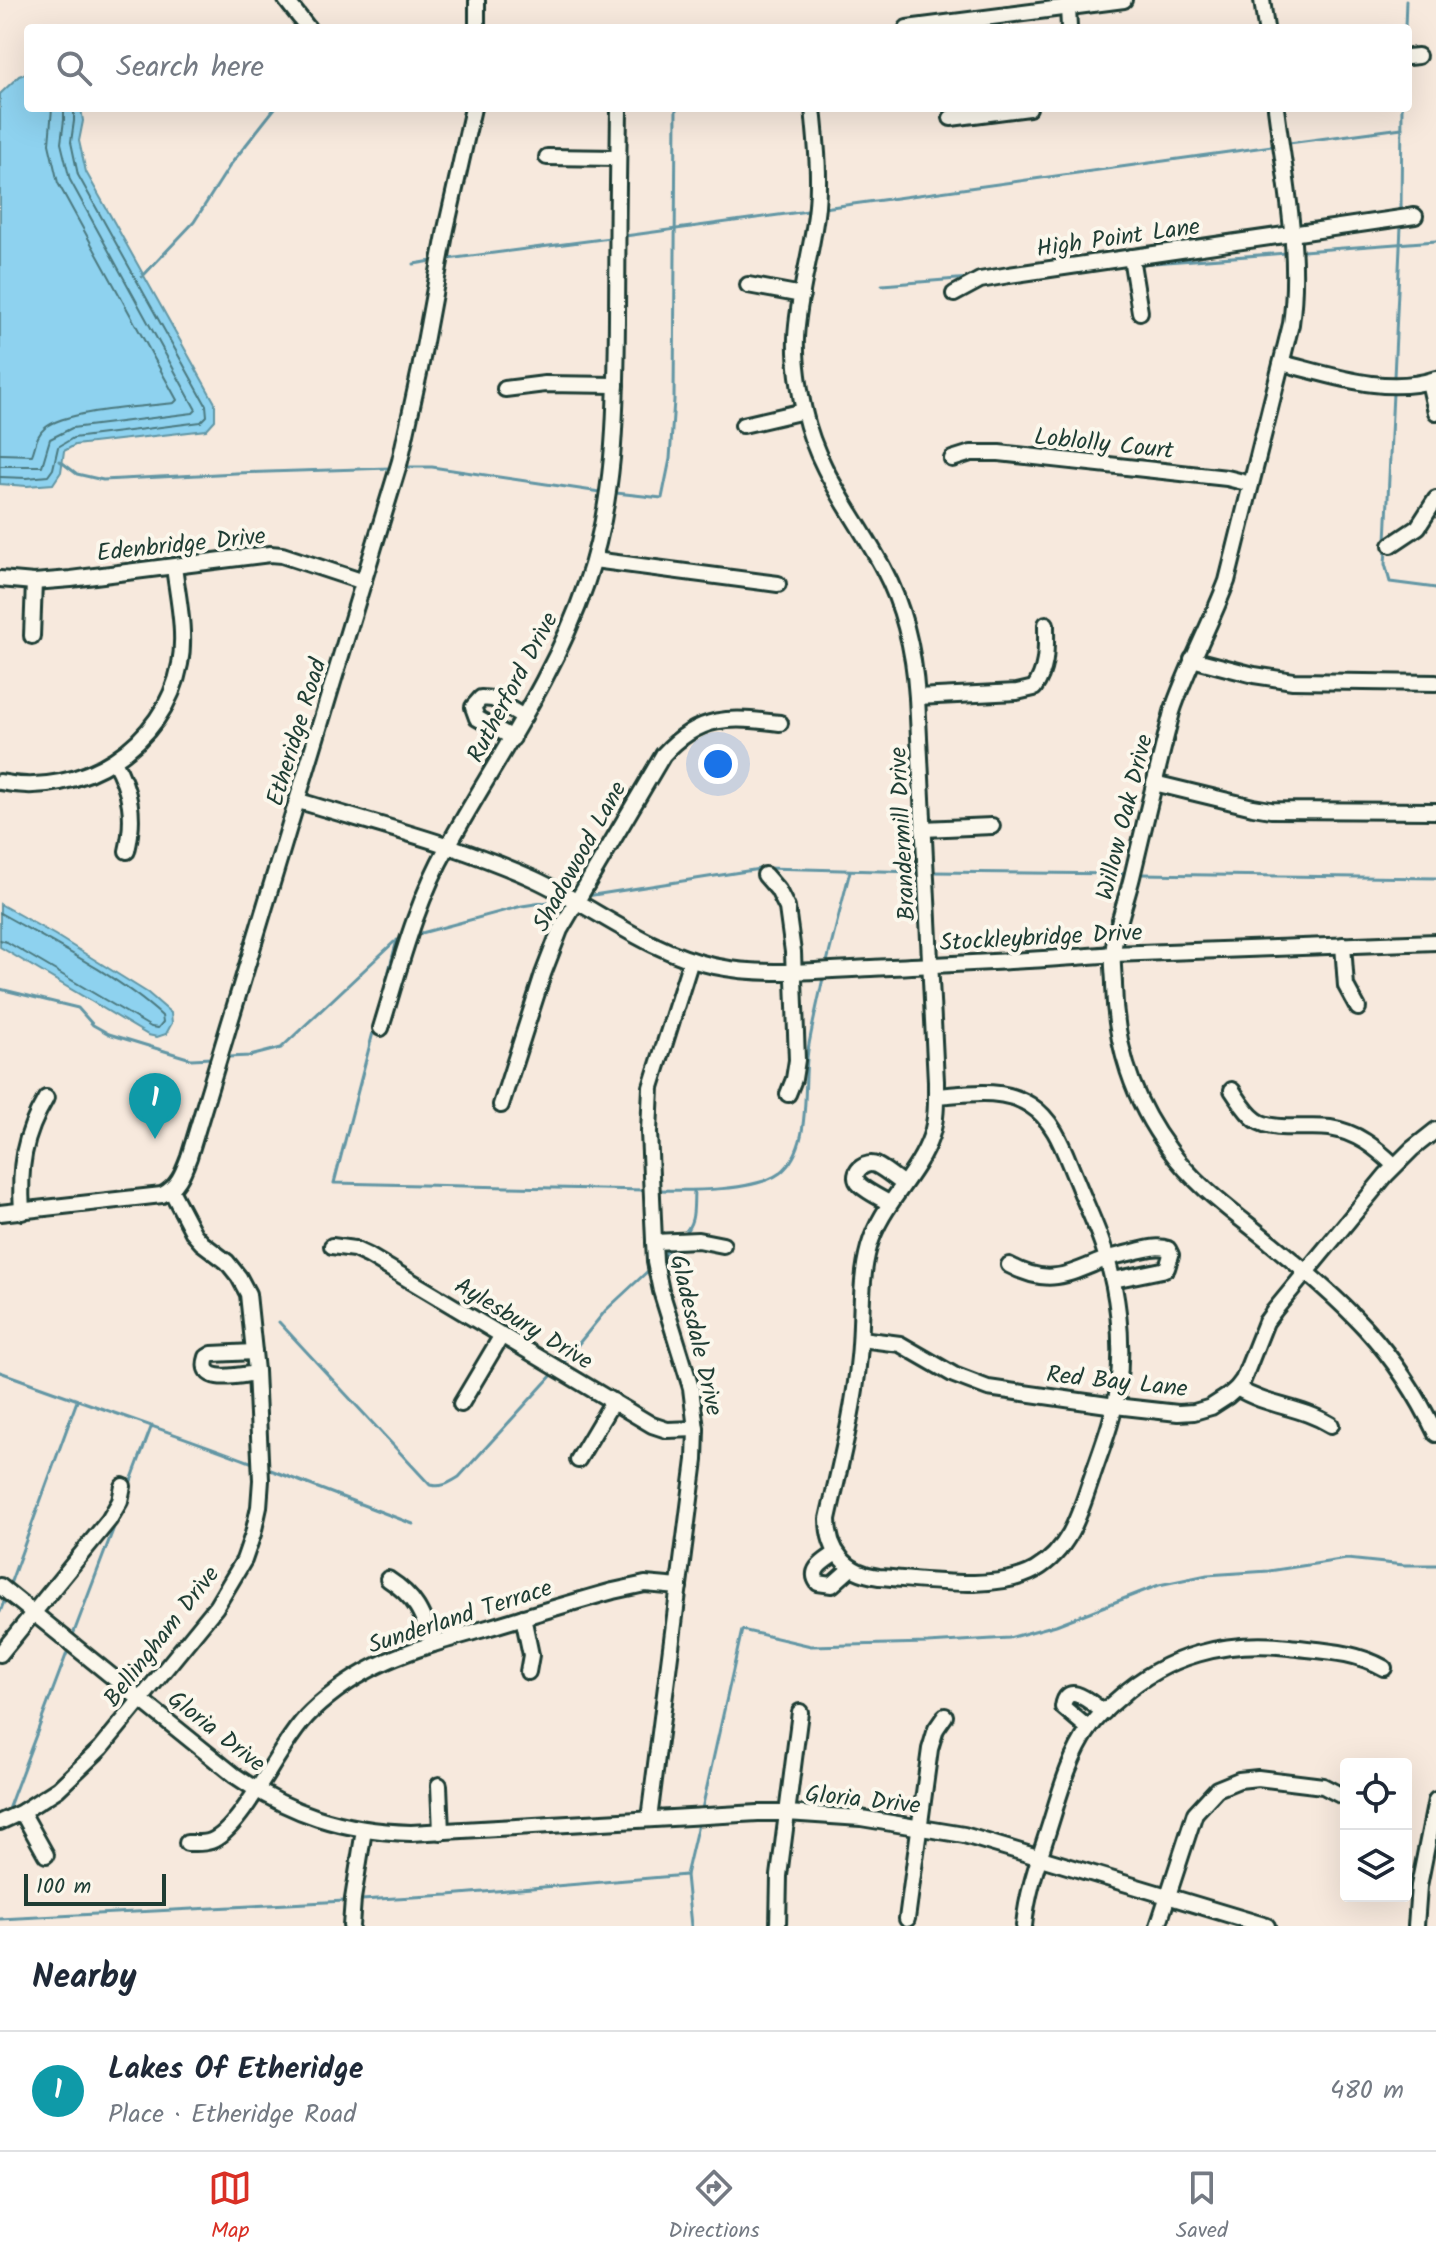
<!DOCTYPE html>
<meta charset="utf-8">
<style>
body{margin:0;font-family:Kalam,sans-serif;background:#f6f6f7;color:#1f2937}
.controls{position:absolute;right:24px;bottom:24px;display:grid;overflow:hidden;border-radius:8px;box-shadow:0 8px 32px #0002}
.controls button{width:72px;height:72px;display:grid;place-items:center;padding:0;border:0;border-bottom:2px solid #e0e1e3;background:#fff;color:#1f2937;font:40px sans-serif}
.scale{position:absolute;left:24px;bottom:20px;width:142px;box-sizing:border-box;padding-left:8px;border:4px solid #1f3d34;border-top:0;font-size:22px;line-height:28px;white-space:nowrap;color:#1f3d34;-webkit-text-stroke:6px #fbf7ec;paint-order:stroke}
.you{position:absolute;left:718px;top:764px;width:28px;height:28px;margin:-20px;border:6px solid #fff;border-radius:50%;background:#1a73e8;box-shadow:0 0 0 12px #1a73e833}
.badge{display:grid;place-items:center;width:52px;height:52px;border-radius:50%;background:#d93025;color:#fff;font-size:26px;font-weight:700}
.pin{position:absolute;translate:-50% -66px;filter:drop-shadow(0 2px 4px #0008)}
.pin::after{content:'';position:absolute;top:42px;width:28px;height:24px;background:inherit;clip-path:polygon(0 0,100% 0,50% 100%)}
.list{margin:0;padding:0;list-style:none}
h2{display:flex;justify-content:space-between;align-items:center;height:104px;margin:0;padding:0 32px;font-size:34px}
h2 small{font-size:26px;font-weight:400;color:#747a83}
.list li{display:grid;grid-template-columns:52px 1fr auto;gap:24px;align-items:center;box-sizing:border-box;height:120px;padding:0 32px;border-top:2px solid #e0e1e3}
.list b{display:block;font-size:30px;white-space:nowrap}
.list p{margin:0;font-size:26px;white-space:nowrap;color:#747a83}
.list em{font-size:26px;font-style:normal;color:#747a83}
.icon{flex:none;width:44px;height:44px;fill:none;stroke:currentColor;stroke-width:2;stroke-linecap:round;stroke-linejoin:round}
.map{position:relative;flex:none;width:1436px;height:1926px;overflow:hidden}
.search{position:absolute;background:#fff;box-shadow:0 8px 32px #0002;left:24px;right:24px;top:24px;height:88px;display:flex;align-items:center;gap:20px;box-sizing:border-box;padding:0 28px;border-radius:8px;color:#747a83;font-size:30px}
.sheet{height:224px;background:#fff}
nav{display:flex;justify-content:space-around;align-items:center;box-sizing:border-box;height:112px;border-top:2px solid #e0e1e3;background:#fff;font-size:22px;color:#747a83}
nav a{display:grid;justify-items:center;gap:4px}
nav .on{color:#d93025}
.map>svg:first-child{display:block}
.water{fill:#8ed2ef;stroke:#6296a4;stroke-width:2}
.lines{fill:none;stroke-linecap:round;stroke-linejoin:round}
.shore{stroke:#4b797f;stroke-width:2}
.stream{stroke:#6296a4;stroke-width:3}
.minor-casing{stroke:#1f3d34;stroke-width:20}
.minor{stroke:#fbf7ec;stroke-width:14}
.labels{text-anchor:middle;stroke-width:8;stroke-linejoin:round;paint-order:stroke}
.street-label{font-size:24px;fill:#1f3d34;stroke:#fbf7ec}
</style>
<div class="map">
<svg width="1436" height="1926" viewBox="0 0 1436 1926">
<rect width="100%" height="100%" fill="#f7e9dd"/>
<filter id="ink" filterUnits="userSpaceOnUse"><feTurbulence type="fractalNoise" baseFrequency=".0125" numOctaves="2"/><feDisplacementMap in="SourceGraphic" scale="16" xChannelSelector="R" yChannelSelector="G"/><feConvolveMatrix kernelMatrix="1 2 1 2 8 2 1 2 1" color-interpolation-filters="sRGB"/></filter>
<g filter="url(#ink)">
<g class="water">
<path d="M28,73V108H81L83,121L79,141L86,172L215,403V420L206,430L75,445L64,451L61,472L53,484L27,486L0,484V94L19,76Z"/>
<path d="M0,904L55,935L148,993L171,1013L172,1023L166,1034L157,1037L148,1035L0,947Z"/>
</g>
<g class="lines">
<g class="shore">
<path d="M0,454L32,455C36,445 36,435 45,428C66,410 144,407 174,403L177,400L58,183L49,144L52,108"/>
<path d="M0,466H42L50,439L72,428L193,413L196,410L70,180L61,143L64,120V108"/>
<path d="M0,477L27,478L48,476L53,469L58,447L73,438L201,422L207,416L206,405L78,175L71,142L74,121V108"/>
<path d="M0,913C53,943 118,976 162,1016L163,1022L158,1028L151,1027L7,942L0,940"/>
</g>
<g class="stream">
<path d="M1405,28L1406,0"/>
<path d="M1289,143L1402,128"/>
<path d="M824,208L1272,146"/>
<path d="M1401,210L1402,108"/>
<path d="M625,236L808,211"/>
<path d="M1303,251L1436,241"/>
<path d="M448,259L610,238"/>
<path d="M414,264L432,261"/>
<path d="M1140,264L1286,253"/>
<path d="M1115,266H1125"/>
<path d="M142,277L194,222L231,164L275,108"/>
<path d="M882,285L970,278"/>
<path d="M1394,377L1401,226"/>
<path d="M60,461L77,474L103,480L236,473L390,468"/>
<path d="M406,467H432L600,492"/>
<path d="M616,493L662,498L670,459L674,400L676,108"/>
<path d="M1386,541L1393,393"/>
<path d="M1386,549L1385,564L1390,582L1436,588"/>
<path d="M933,872L1124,874"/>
<path d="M1141,874L1436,878"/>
<path d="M587,896L766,868L917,872"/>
<path d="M418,934L522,906L562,900"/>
<path d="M397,940L334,1183L644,1190"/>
<path d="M827,962L850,871"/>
<path d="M0,989L78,1008L93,1025L109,1034L191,1059L212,1058"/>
<path d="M228,1057L250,1056L281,1048L394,942"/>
<path d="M659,1190C689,1191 756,1191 780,1173C813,1147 802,1088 808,1050C812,1026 818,1002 823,978"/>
<path d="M682,1235C696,1224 693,1207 694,1191"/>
<path d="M662,1258L669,1248"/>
<path d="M279,1322L430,1485C442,1488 449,1483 459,1477L553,1374"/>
<path d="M563,1363L606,1310L649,1270"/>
<path d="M0,1372C84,1403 169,1431 253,1463"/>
<path d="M268,1469L413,1524"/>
<path d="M128,1489L152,1425"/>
<path d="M10,1584L77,1401"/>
<path d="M0,1612L5,1599"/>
<path d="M73,1635L116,1522"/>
<path d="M702,1809L742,1630L811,1646L928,1643L1009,1638L1056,1625L1159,1585L1207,1575L1269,1571L1347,1559L1404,1565H1436"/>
<path d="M7,1812L68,1650"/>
<path d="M361,1900L448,1895L686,1875"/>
<path d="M0,1919L345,1901"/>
<path d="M691,1926L686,1875L698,1824"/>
</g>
<g class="minor-casing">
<g id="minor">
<path d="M286,0L308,28"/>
<path d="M477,0V28"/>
<path d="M1262,0L1266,28"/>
<path d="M1068,7L1069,28"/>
<path d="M907,28L1124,0"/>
<path d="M1408,57L1418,56"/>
<path d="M813,108C816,140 820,173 817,206C813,250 798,293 796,338C795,363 799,387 804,411C817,471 855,515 883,568C905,609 914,652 917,697L936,1081C936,1099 937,1118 931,1136C917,1177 881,1204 869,1247C859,1282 863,1321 859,1357C854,1411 840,1465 828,1519C828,1551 846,1573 879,1577C924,1580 996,1592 1035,1570C1069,1550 1079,1516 1091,1480C1101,1450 1114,1419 1118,1387C1124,1341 1118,1288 1102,1243C1095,1223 1085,1202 1077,1182C1065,1155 1057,1122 1030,1105C1002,1087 967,1094 936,1096"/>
<path d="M1276,108C1285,180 1301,252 1291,324L1227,581C1210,626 1187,667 1172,712C1158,767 1145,822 1132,877C1126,902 1115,929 1113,954C1112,964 1114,975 1114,985C1115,1044 1133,1101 1169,1149C1196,1187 1236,1214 1271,1243C1345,1304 1394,1346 1436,1434"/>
<path d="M951,118L1029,108"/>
<path d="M547,157L618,158"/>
<path d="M1131,257L1140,312"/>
<path d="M748,285L802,295"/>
<path d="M954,294L980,280L1009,275L1415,216"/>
<path d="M1282,363C1331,375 1386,396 1436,379"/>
<path d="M1429,382L1436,412"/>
<path d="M505,389L545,384L616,385"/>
<path d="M743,425L804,411"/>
<path d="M952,459L971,453H999L1227,478L1251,484"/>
<path d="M1391,545L1418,527L1436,499"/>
<path d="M594,560L778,584"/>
<path d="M0,579L34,582L71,579L270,554L282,555L364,582"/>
<path d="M32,636L34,582"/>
<path d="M1192,659L1254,675L1293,681L1436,683"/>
<path d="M917,697L1017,692L1034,688C1048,668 1046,648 1046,624"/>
<path d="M513,738L477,718L473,707L481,698L493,699L524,717"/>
<path d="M114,761C131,791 135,817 127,851"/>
<path d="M0,782C80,799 165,745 180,664C186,633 178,598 174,567"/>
<path d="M1154,783L1253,807L1271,810L1436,811"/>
<path d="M299,801C378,825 459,845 534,879C595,907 647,952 714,966C765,977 819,970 871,968C952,964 1033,961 1113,954L1436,942"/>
<path d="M923,829L992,826"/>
<path d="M765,875L778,890L787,908L793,952L797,1060L794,1079L788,1094"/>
<path d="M1343,945L1346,986L1358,1008"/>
<path d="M381,1028C400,966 416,902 448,846C496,759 554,679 586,584C616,497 616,411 617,320C617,249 618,179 619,108"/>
<path d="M1232,1090C1239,1100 1246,1113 1256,1120C1272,1132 1310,1125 1330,1128C1357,1132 1376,1148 1394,1165"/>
<path d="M501,1105L543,974L560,930L663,755C700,714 730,717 780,723"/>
<path d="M889,1203C882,1199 860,1188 857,1181C852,1170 867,1161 876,1165C886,1170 895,1178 903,1184"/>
<path d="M22,1212C19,1167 23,1137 46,1098"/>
<path d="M0,1213L162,1195C178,1187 183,1173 189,1157L400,461L420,369L446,229L473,108"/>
<path d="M654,1242L698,1240L723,1245"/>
<path d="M332,1246L354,1249L369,1256L652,1425L667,1430L696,1429"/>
<path d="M1009,1265C1050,1287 1067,1274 1106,1259C1115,1256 1126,1254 1137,1251C1147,1249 1157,1245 1168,1249L1171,1255L1167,1268L1162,1270L1113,1280"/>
<path d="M861,1339L900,1344L954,1375L988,1388L1115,1406L1178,1413L1194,1412L1211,1407L1228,1396L1237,1388L1243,1380L1266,1322L1274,1311L1386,1175L1412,1149L1436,1130"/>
<path d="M254,1352L212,1354L207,1357C197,1386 240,1375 256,1373"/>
<path d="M1237,1388C1268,1407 1301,1406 1331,1425"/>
<path d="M461,1404L502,1335"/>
<path d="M578,1460L613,1401"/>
<path d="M836,1553C825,1561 808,1569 818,1583L832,1585L851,1568"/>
<path d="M388,1579C416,1597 422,1613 433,1644"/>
<path d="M0,1586L234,1775C290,1814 342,1831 411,1833L758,1813H787L861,1818L964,1835L1267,1926"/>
<path d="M523,1617L531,1655L528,1672"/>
<path d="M0,1654L109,1520L120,1501L123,1486"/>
<path d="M1089,1729L1063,1707C1067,1679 1092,1704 1104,1712"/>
<path d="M439,1785L441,1832"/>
<path d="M22,1812L46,1855"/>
<path d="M649,1819L695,1460L696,1429L691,1388L661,1291L655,1262L649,1132L651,1087L691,960"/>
<path d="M0,1822L22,1812L58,1789L101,1748L216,1607L244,1560L253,1534L259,1507L261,1480L256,1371L248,1294L239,1277L227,1262L202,1243L194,1234L171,1190"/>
<path d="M187,1843C195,1843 203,1844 211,1841C243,1829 280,1741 311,1712C365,1661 415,1649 484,1629C527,1616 570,1603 613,1591L645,1584L679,1587"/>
<path d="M907,1919L930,1749L936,1729L945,1716"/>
<path d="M351,1926L353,1899L364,1830"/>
<path d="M778,1926L779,1876L800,1712"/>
<path d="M1024,1926C1027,1893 1038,1862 1048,1831C1059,1797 1068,1759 1089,1729C1097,1717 1108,1707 1119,1698C1166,1655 1226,1640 1289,1647C1322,1651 1354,1651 1384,1668"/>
<path d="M1158,1926L1195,1813L1217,1789L1239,1780L1258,1778L1323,1786L1346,1798"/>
<path d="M1416,1926L1419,1886L1436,1800"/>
</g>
</g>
<use href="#minor" class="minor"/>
</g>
</g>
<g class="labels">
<g class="street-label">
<text transform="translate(1118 237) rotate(-8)" y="8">High Point Lane</text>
<text transform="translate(1104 443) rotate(6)" y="8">Loblolly Court</text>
<text transform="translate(181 544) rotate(-6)" y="8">Edenbridge Drive</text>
<text transform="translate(512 687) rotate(-62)" y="8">Rutherford Drive</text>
<text transform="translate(296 732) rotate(-73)" y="8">Etheridge Road</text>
<text transform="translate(1124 817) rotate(-76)" y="8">Willow Oak Drive</text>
<text transform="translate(902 834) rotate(-93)" y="8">Brandermill Drive</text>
<text transform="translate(579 856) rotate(-61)" y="8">Shadowood Lane</text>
<text transform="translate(1041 937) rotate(-3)" y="8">Stockleybridge Drive</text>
<text transform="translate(524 1323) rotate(31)" y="8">Aylesbury Drive</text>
<text transform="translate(697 1335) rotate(77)" y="8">Gladesdale Drive</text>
<text transform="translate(1117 1381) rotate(6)" y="8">Red Bay Lane</text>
<text transform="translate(460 1616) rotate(-18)" y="8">Sunderland Terrace</text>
<text transform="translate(161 1636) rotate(-52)" y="8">Bellingham Drive</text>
<text transform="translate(217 1731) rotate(38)" y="8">Gloria Drive</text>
<text transform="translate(863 1799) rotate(6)" y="8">Gloria Drive</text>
</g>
</g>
</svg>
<div class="controls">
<button><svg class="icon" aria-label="locate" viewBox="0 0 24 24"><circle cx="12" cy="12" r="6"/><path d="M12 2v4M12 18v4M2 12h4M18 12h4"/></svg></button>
<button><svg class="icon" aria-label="layers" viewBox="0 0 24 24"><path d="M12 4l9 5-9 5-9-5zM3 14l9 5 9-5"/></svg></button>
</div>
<div class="scale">100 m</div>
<div class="you"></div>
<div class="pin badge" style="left:155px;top:1139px;background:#0f9aa8">1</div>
<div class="search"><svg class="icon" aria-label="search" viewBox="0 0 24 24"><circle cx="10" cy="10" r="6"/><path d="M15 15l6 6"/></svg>Search here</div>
</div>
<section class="sheet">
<h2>Nearby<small></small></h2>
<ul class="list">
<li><span class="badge" style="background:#0f9aa8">1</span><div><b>Lakes Of Etheridge</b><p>Place · Etheridge Road</p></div><em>480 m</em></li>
</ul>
</section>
<nav>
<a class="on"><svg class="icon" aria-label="map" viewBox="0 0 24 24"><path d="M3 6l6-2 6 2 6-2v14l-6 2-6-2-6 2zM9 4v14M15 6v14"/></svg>Map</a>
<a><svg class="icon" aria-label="directions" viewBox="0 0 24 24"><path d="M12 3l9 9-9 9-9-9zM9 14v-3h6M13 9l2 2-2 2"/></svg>Directions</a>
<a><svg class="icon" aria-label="saved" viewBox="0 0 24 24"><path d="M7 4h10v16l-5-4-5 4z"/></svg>Saved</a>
</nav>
